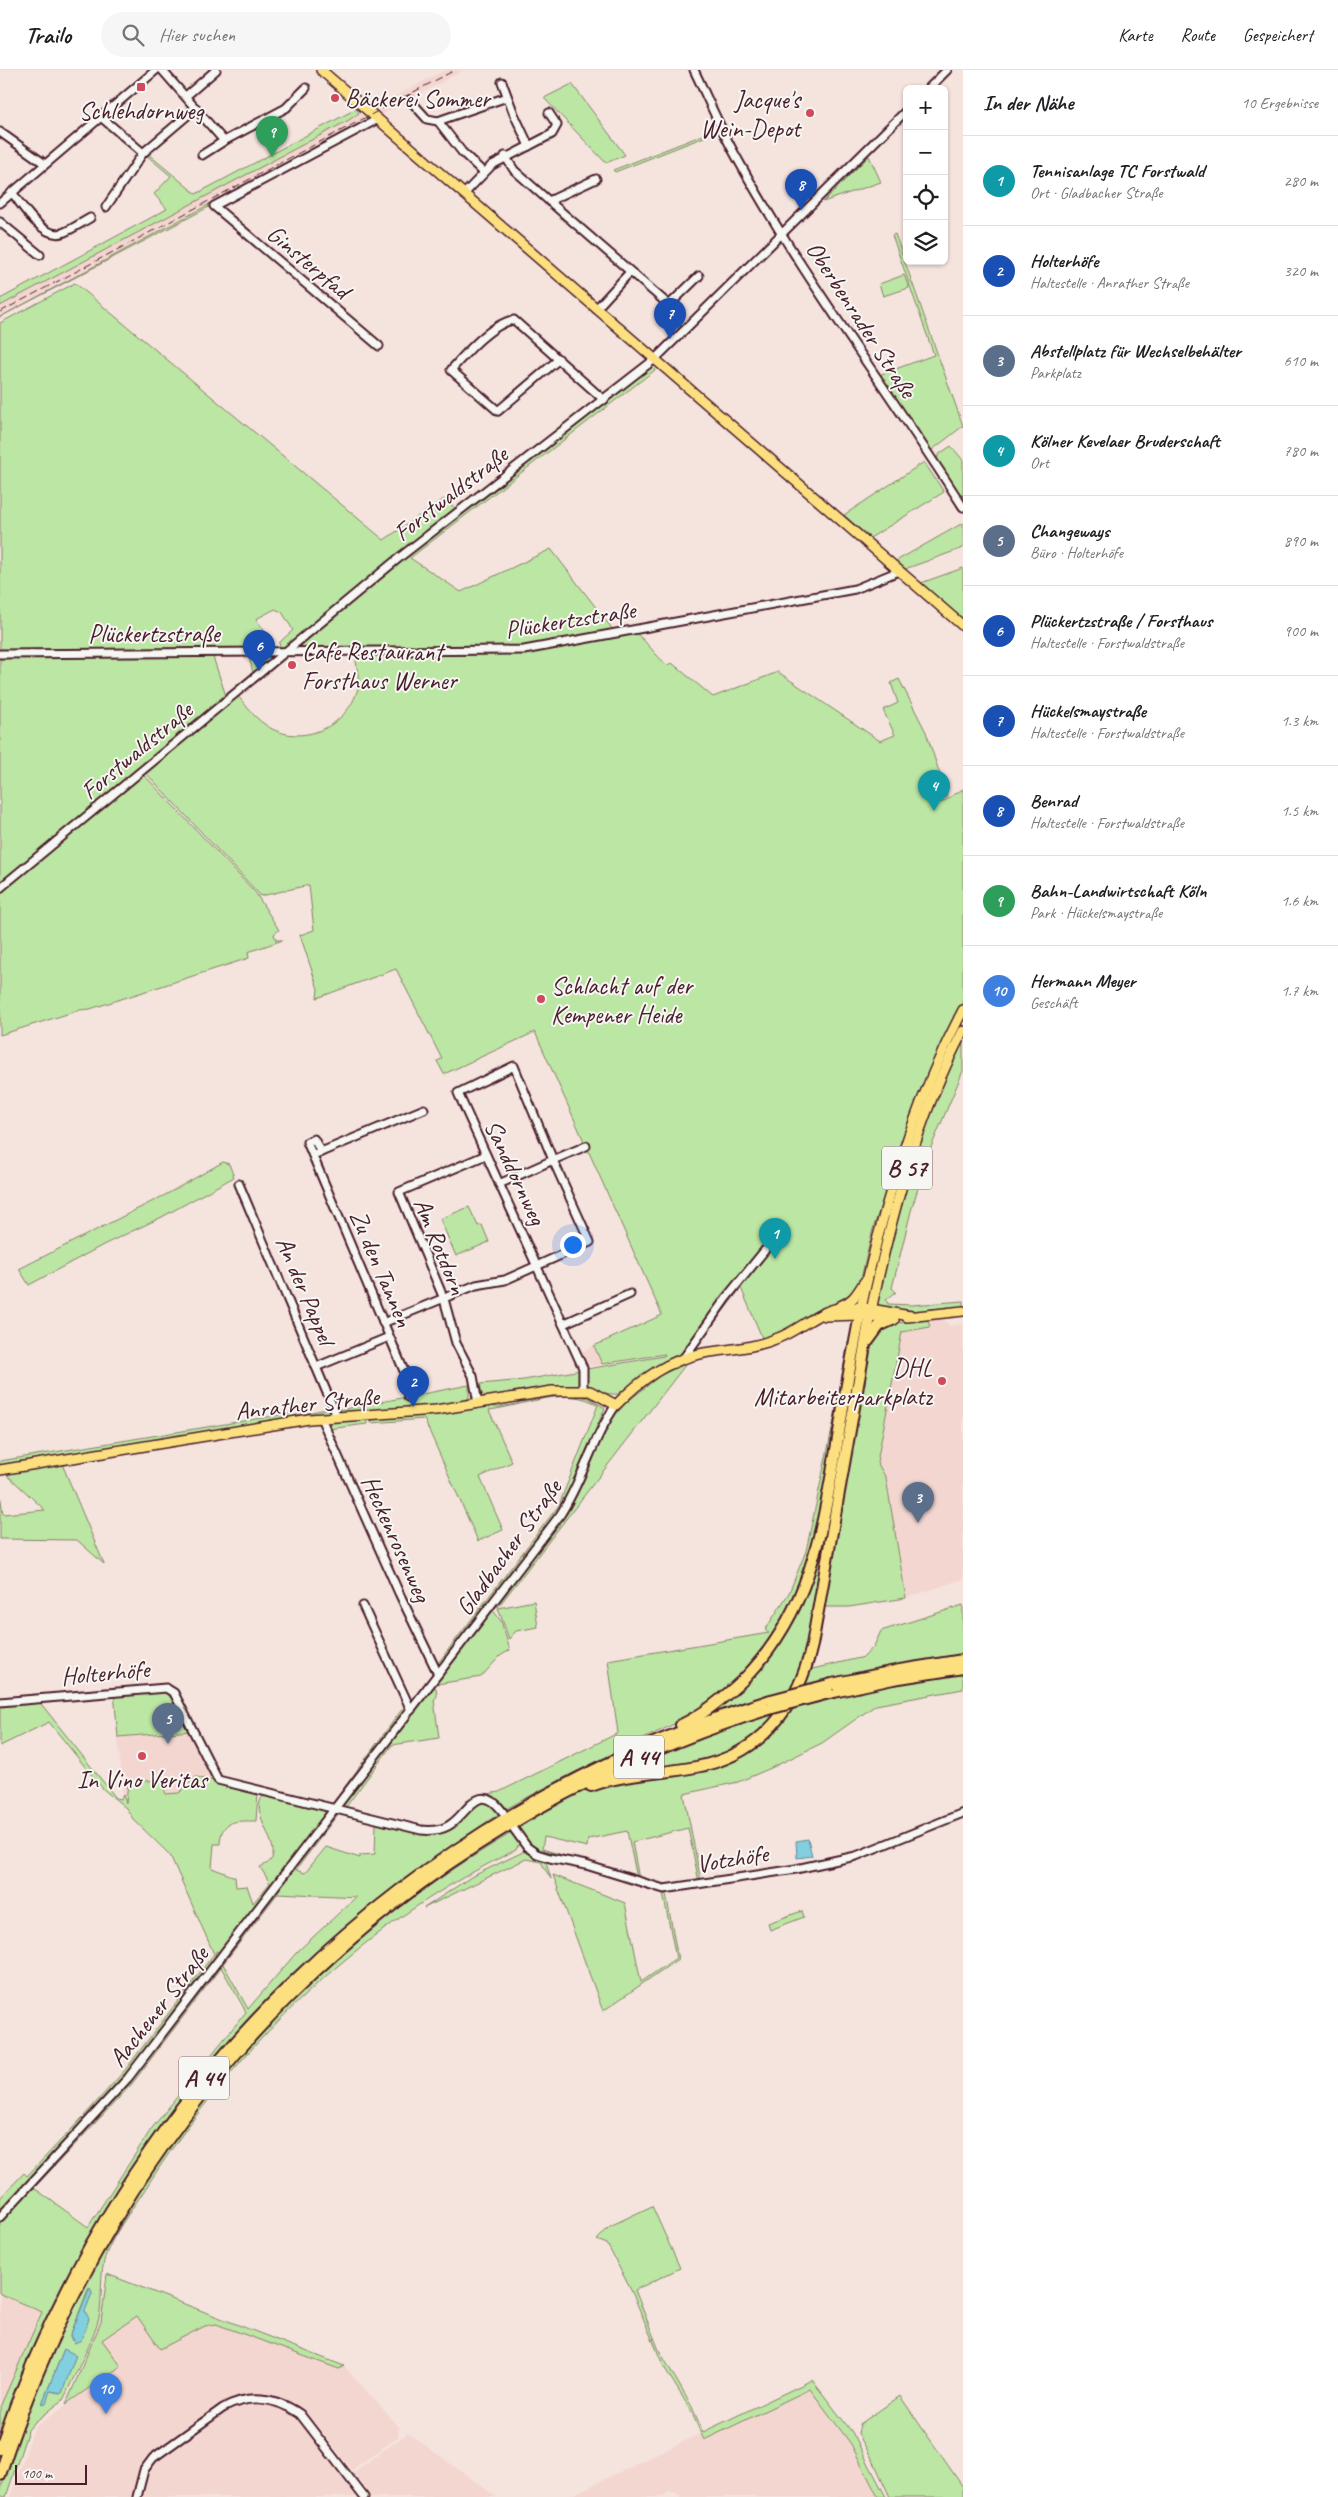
<!DOCTYPE html>
<html lang="de">
<meta charset="utf-8">
<style>
body{margin:0;font-family:Caveat,sans-serif;background:#f6f6f6;color:#202124}
.controls{position:absolute;right:15px;top:15px;display:grid;overflow:hidden;border-radius:8px;box-shadow:0 1px 4px #0004}
.controls button{width:45px;height:45px;display:grid;place-items:center;padding:0;border:0;border-bottom:1px solid #e0e0e0;background:#fff;color:#202124;font:25px sans-serif}
.scale{position:absolute;left:15px;bottom:12px;width:72px;box-sizing:border-box;padding-left:5px;border:2px solid #4a1f2b;border-top:0;font-size:14px;line-height:18px;white-space:nowrap;color:#4a1f2b;-webkit-text-stroke:4px #f6f6f2;paint-order:stroke}
.you{position:absolute;left:572px;top:1174px;width:18px;height:18px;margin:-12px;border:4px solid #fff;border-radius:50%;background:#1a73e8;box-shadow:0 0 0 8px #1a73e833}
.badge{display:grid;place-items:center;width:32px;height:32px;border-radius:50%;background:#d1495b;color:#fff;font-size:16px;font-weight:700}
.pin{position:absolute;translate:-50% -41px;filter:drop-shadow(0 1px 2px #0008)}
.pin::after{content:'';position:absolute;top:26px;width:18px;height:15px;background:inherit;clip-path:polygon(0 0,100% 0,50% 100%)}
.list{margin:0;padding:0;list-style:none}
h2{display:flex;justify-content:space-between;align-items:center;height:65px;margin:0;padding:0 20px;font-size:21px}
h2 small{font-size:16px;font-weight:400;color:#757577}
.list li{display:grid;grid-template-columns:32px 1fr auto;gap:15px;align-items:center;box-sizing:border-box;height:90px;padding:0 20px;border-top:1px solid #e0e0e0}
.list b{display:block;font-size:19px;white-space:nowrap}
.list p{margin:0;font-size:16px;white-space:nowrap;color:#757577}
.list em{font-size:16px;font-style:normal;color:#757577}
.icon{flex:none;width:28px;height:28px;fill:none;stroke:currentColor;stroke-width:2;stroke-linecap:round;stroke-linejoin:round}
.map{position:relative;flex:none;width:963px;height:2427px;overflow:hidden}
header{display:flex;align-items:center;gap:30px;box-sizing:border-box;height:70px;padding:0 25px;background:#fff;border-bottom:1px solid #e0e0e0}
header strong{font-size:24px}
nav{display:flex;gap:28px;margin-inline-start:auto;font-size:18px}
.search{width:350px;height:45px;background:#f6f6f6;display:flex;align-items:center;gap:12px;box-sizing:border-box;padding:0 18px;border-radius:28px;color:#757577;font-size:19px}
main{display:flex}
aside{flex:1;background:#fff}
.map>svg:first-child{display:block}
.built{fill:#f4d6d0}
.green{fill:#bce6a3;stroke:#838267;fill-rule:evenodd}
.water{fill:#81cfdf;stroke:#6b8997}
.lines{fill:none;stroke-linecap:round;stroke-linejoin:round}
.minor-casing{stroke:#4a1f2b;stroke-width:11}
.major-casing{stroke:#4a1f2b;stroke-width:12}
.highway-casing{stroke:#4a1f2b;stroke-width:14}
.minor{stroke:#f6f6f2;stroke-width:7}
.major{stroke:#fce080;stroke-width:9}
.highway{stroke:#fce080;stroke-width:10}
.rail{stroke:#4a1f2b;stroke-width:1;stroke-dasharray:8 4;stroke-linecap:butt}
.highway-bridge-casing{stroke:#4a1f2b;stroke-width:14;stroke-linecap:butt}
.highway-bridge{stroke:#fce080;stroke-width:10}
.poi-dot{fill:#d1495b;stroke:#f6f6f2;stroke-width:2}
.labels{text-anchor:middle;stroke-width:4;stroke-linejoin:round;paint-order:stroke}
.shield{fill:#f6f6f2;stroke:#7e6067;stroke-width:1}
.shield-label{font-size:24px;font-weight:bold;fill:#4a1f2b}
.poi-label{font-size:25px;fill:#4a1f2b;stroke:#f6f6f2;text-anchor:start}
.street-label{font-size:25px;fill:#4a1f2b;stroke:#f6f6f2}
</style>
<header>
<strong>Trailo</strong>
<div class="search"><svg class="icon" aria-label="search" viewBox="0 0 24 24"><circle cx="10" cy="10" r="6"/><path d="M15 15l6 6"/></svg>Hier suchen</div>
<nav><a>Karte</a><a>Route</a><a>Gespeichert</a></nav>
</header>
<main>
<div class="map">
<svg width="963" height="2427" viewBox="0 0 963 2427">
<rect width="100%" height="100%" fill="#f5e3de"/>
<filter id="ink" filterUnits="userSpaceOnUse"><feTurbulence type="fractalNoise" baseFrequency=".02" numOctaves="2"/><feDisplacementMap in="SourceGraphic" scale="10" xChannelSelector="R" yChannelSelector="G"/><feConvolveMatrix kernelMatrix="1 2 1 2 8 2 1 2 1" color-interpolation-filters="sRGB"/></filter>
<g filter="url(#ink)">
<g class="built">
<path d="M445,0H464L381,45L373,38Z"/>
<path d="M359,43L371,51L364,55L362,52L0,246V236Z"/>
<path d="M943,1249L950,1256L963,1254V1509L906,1528L886,1408L877,1392L902,1262L929,1257V1251Z"/>
<path d="M594,1276L602,1294L594,1296L584,1294L579,1283Z"/>
<path d="M191,1661L214,1705L213,1710L196,1708L179,1723L166,1724L161,1710L127,1724V1735L123,1725L118,1667Z"/>
<path d="M0,2224L42,2242L0,2337Z"/>
<path d="M137,2246L160,2279L205,2256L216,2254L339,2299L344,2296L399,2357L398,2367L352,2400L313,2351L295,2334L271,2324H245L221,2333L150,2387L138,2403L133,2427H10L34,2358L121,2296L101,2270Z"/>
<path d="M810,2319L851,2374L878,2427H681L675,2422H668L663,2427H568L701,2363L704,2370Z"/>
<path d="M249,2334L271,2335L292,2345L304,2357L358,2427H142L141,2420L147,2402L158,2388L227,2342Z"/>
<path d="M408,2363L497,2427H371L354,2402Z"/>
</g>
<g class="green">
<path d="M572,14L625,85L606,93L544,28Z"/>
<path d="M356,39L359,43L349,50L0,236V229L167,139L154,124L171,106L146,85L147,83L196,124Z"/>
<path d="M362,52L364,55L353,61L0,247Z"/>
<path d="M716,60L717,62L615,102L613,100Z"/>
<path d="M869,86L881,112L823,132Z"/>
<path d="M895,164L963,356L932,380H928L879,305L934,285L892,165Z"/>
<path d="M904,205L909,218L883,226L879,214Z"/>
<path d="M75,213L384,470L444,429L456,439L405,477L406,480L286,578L280,577L279,573L293,560L282,542L275,539L256,549L266,563L264,565L270,580L0,582V253Z"/>
<path d="M652,297L655,300L410,488L461,522L551,479L614,561L527,577L297,579L407,485Z"/>
<path d="M951,376L963,390V434L937,393L938,385Z"/>
<path d="M924,392L944,422L870,468L844,445Z"/>
<path d="M963,453V478L905,499L896,491Z"/>
<path d="M963,498V549L921,513Z"/>
<path d="M635,562C648,573 654,584 667,595L672,593L713,627L778,602L880,671L895,665L883,640L898,633L891,613L899,609L926,662L947,726L940,730L941,733L963,719V933L914,1037L873,1159L858,1221L846,1233L810,1245L777,1266L764,1271L692,1283L691,1279L758,1191L761,1193L768,1183L765,1180L759,1182L687,1274L681,1287L649,1300L618,1324C610,1325 589,1321 586,1312C585,1309 586,1303 587,1299L664,1286L665,1284L602,1294L594,1276L662,1245L535,962L444,1004L437,991L442,989L396,899L317,928L318,919L300,865L314,860L309,815L261,826L145,702L237,625C245,634 253,646 263,653C297,680 348,658 358,618C360,608 356,594 355,584L519,582ZM741,1218L763,1270L693,1281Z"/>
<path d="M207,585L213,587L226,626L224,631L0,816V587Z"/>
<path d="M274,586L253,603L249,587Z"/>
<path d="M141,705L146,707L255,822L279,860L274,864L276,870H283L248,882L249,888L90,939L80,940L0,965V821Z"/>
<path d="M963,969V1001L929,1082L911,1141L892,1218L896,1222L886,1230L888,1234L912,1235L963,1231V1237L929,1242L883,1239L877,1234V1224C899,1134 923,1052 963,969Z"/>
<path d="M223,1092L229,1094L234,1107L162,1147L105,1174L29,1215L19,1199L167,1124Z"/>
<path d="M469,1137L478,1156L482,1155L489,1172L456,1186L440,1149Z"/>
<path d="M928,1250L930,1257L902,1262L877,1392L886,1408L906,1528L849,1537H821L870,1273L876,1261L896,1253Z"/>
<path d="M848,1272L852,1273L820,1454L793,1533L770,1570L753,1594L704,1636L674,1654L571,1704L504,1740L490,1729L470,1731C447,1752 450,1760 415,1756L437,1757L454,1746L470,1727L499,1722L618,1663L608,1590L769,1563L765,1560L789,1523L806,1481L834,1350Z"/>
<path d="M686,1294L498,1537L497,1532L561,1449L577,1422L610,1350L626,1333L662,1304Z"/>
<path d="M581,1300L580,1313L577,1316H558L488,1327L482,1324L480,1314L524,1310Z"/>
<path d="M469,1315V1328L463,1332L0,1397V1391L292,1343L293,1346L331,1338L334,1341Z"/>
<path d="M575,1325L589,1328L605,1338L562,1436L439,1599L435,1597L559,1435L598,1335C567,1315 523,1336 489,1340L512,1392L480,1407L503,1460L478,1471L424,1349L371,1353L372,1349L484,1336L500,1337L518,1334V1331L530,1327Z"/>
<path d="M366,1348L367,1354L328,1359L326,1353L328,1350Z"/>
<path d="M62,1394L104,1494L77,1470L0,1469V1423L3,1444L45,1440L5,1403Z"/>
<path d="M825,1463H827L807,1578L794,1618L700,1648L743,1612L806,1520Z"/>
<path d="M534,1531L538,1557L516,1561L509,1569L498,1538Z"/>
<path d="M963,1535V1585L876,1598L806,1614L808,1600L864,1587L874,1576L881,1561Z"/>
<path d="M492,1539L501,1551L510,1580L500,1586L481,1607L437,1614L436,1611Z"/>
<path d="M963,1604V1619L876,1635L822,1673L771,1698L738,1712L684,1724L701,1811L699,1812L688,1758L632,1772L639,1809L637,1808L627,1761L588,1769L587,1777L544,1767L542,1779L583,1791C549,1786 539,1787 517,1759L554,1736L593,1717L615,1710L701,1702L741,1687L763,1671L789,1640L875,1618Z"/>
<path d="M431,1617L436,1618L437,1626L434,1630L439,1668L392,1675L345,1738L341,1736Z"/>
<path d="M156,1619L170,1622L191,1661L118,1667L114,1623Z"/>
<path d="M38,1630L116,1728L121,1729L123,1725L126,1733L128,1712L161,1710L166,1724L179,1723L196,1707L255,1720L258,1724L256,1751C235,1751 221,1749 220,1774H214L212,1798L235,1807L236,1817L247,1816L253,1833L270,1813L260,1797C264,1795 270,1793 272,1788C280,1772 243,1735 268,1723L328,1738L329,1741L221,1883L216,1881L214,1892L121,2011L88,2047L84,2046L125,2000L214,1884L170,1785L133,1749L126,1738L103,1719L49,1652L0,1676V1633Z"/>
<path d="M406,1634L408,1640L333,1737L218,1707L332,1734Z"/>
<path d="M777,1644C733,1695 683,1693 621,1701L738,1655Z"/>
<path d="M486,1732L494,1736L500,1743C460,1770 420,1796 383,1825C233,1942 122,2091 41,2262C25,2295 13,2331 0,2365V2337L42,2242L0,2224V2151L127,2013L219,1895L221,1897L223,1894L222,1890L333,1746L338,1744L296,1800L305,1803L326,1777L360,1788V1785L375,1784L376,1753L364,1749L436,1762L476,1733ZM278,1823L356,1827L297,1882L248,1939L223,1894ZM221,1897L246,1942L152,2058L88,2157L34,2118L131,2015Z"/>
<path d="M513,1762L520,1771L516,1780C366,1851 241,1971 151,2110C138,2131 115,2161 106,2184C99,2204 103,2227 99,2248C93,2272 76,2301 66,2324L63,2330L35,2352L28,2360L6,2427H0C1,2416 6,2404 10,2394C19,2365 30,2337 41,2309C133,2082 301,1885 513,1762ZM89,2217L92,2223L72,2271L70,2266ZM64,2279L60,2323L50,2321L42,2334Z"/>
<path d="M527,1780L546,1792L551,1809L541,1792L526,1789L424,1838L471,1807Z"/>
<path d="M585,1796L665,1824L666,1821L758,1807L666,1824L678,1889L603,1941L553,1805L625,1833L641,1912L676,1888L663,1823L581,1797Z"/>
<path d="M802,1841L804,1847L770,1860L768,1853Z"/>
<path d="M82,2048L84,2052L0,2143V2128L24,2103L27,2106Z"/>
<path d="M652,2136L680,2198L635,2220L659,2280L692,2337L703,2362L812,2310L852,2362L886,2427H878L851,2374L810,2319L704,2370L690,2339L664,2297L632,2222L607,2174L597,2170L610,2156Z"/>
<path d="M107,2204L344,2296L339,2299L216,2254L205,2256L160,2279L137,2246L102,2270L121,2296L66,2334L101,2252Z"/>
<path d="M900,2326L963,2417V2427H890L873,2390L858,2364L860,2354Z"/>
</g>
<g class="water">
<path d="M808,1769L812,1786L797,1788L796,1771Z"/>
<path d="M90,2217L92,2223L85,2241L89,2249L81,2270L75,2273L70,2266Z"/>
<path d="M64,2279L76,2285L62,2323L50,2321L46,2333L42,2334Z"/>
</g>
<g class="lines">
<g class="minor-casing">
<g id="minor">
<path d="M162,0L224,71L202,85"/>
<path d="M694,0C708,29 721,60 737,88C804,210 889,320 963,437"/>
<path d="M502,12L514,44L529,76"/>
<path d="M928,19L947,0"/>
<path d="M186,26L216,0"/>
<path d="M410,30L427,49L438,51L462,82L483,102"/>
<path d="M101,47L143,83L106,137"/>
<path d="M378,49L214,136L379,276"/>
<path d="M438,51L507,27"/>
<path d="M0,62L45,94"/>
<path d="M224,71L286,38L306,18"/>
<path d="M143,83L196,38"/>
<path d="M505,86L514,100L549,131L669,235L699,206"/>
<path d="M12,122C21,135 43,169 62,163C71,160 81,153 90,148"/>
<path d="M464,124L492,95L552,64L557,55L549,43"/>
<path d="M549,131L596,109"/>
<path d="M0,133L156,0"/>
<path d="M0,152L40,185"/>
<path d="M596,239L630,202"/>
<path d="M559,289L498,341L451,300C465,284 492,253 514,250L604,330"/>
<path d="M0,584L524,580L855,519L899,501"/>
<path d="M0,818L400,487L655,289L907,40"/>
<path d="M321,1082L424,1039"/>
<path d="M313,1085L321,1082L314,1069L307,1072L404,1301L408,1327"/>
<path d="M239,1114L335,1342"/>
<path d="M499,1114L553,1090L514,996L458,1023L583,1298V1320"/>
<path d="M383,1253L476,1215L505,1210L590,1172L553,1090L586,1076"/>
<path d="M563,1254L630,1224"/>
<path d="M683,1289L726,1228L765,1180"/>
<path d="M316,1297L389,1267"/>
<path d="M478,1333L473,1306L456,1273L444,1229L399,1122L486,1085"/>
<path d="M321,1348L399,1523L438,1604"/>
<path d="M363,1536L411,1640"/>
<path d="M0,1632L166,1618L174,1623L218,1710L421,1760C430,1761 439,1761 448,1756C467,1746 478,1708 503,1742"/>
<path d="M514,1759L527,1777L537,1784L550,1788L586,1795L664,1819L796,1799L856,1786L963,1743"/>
<path d="M0,2147L128,2008L560,1445C583,1410 592,1369 616,1335"/>
<path d="M137,2427L144,2400L153,2388L223,2338C250,2323 275,2327 300,2344L364,2427"/>
</g>
</g>
<g class="major-casing">
<g id="major">
<path d="M321,0L963,556"/>
<path d="M840,1236C854,1231 857,1223 865,1211"/>
<path d="M860,1243C882,1138 913,1035 963,940"/>
<path d="M870,1245C891,1147 916,1050 963,961"/>
<path d="M825,1246L860,1245L894,1250"/>
<path d="M907,1247L963,1241"/>
<path d="M0,1400L309,1349L436,1340L552,1321H590L616,1335C641,1309 668,1290 704,1283C729,1279 755,1278 778,1268C802,1259 820,1238 847,1237C868,1236 891,1244 912,1246"/>
</g>
</g>
<g class="highway-casing">
<g id="highway">
<path d="M868,1271L879,1256L892,1250"/>
<path d="M832,1614L900,1600L963,1590"/>
<path d="M829,1623L893,1609L963,1598"/>
<path d="M681,1655C705,1644 726,1626 745,1608C809,1542 821,1466 836,1380C843,1335 851,1290 860,1245"/>
<path d="M591,1716C626,1703 661,1704 696,1697C762,1685 798,1636 812,1575L870,1247"/>
<path d="M0,2379C122,2016 406,1743 771,1630"/>
<path d="M0,2405C120,2033 395,1756 769,1639"/>
</g>
</g>
<use href="#minor" class="minor"/>
<use href="#major" class="major"/>
<use href="#highway" class="highway"/>
<path class="rail" d="M0,242L455,0"/>
<g class="highway-bridge-casing">
<g id="highway-bridge">
<path d="M771,1630L832,1614"/>
<path d="M769,1639L829,1623"/>
</g>
</g>
<use href="#highway-bridge" class="highway-bridge"/>
</g>
</g>
<g class="poi-dot">
<rect x="136" y="12" width="10" height="10" rx="2.5"/>
<circle cx="335" cy="28" r="5"/>
<circle cx="810" cy="43" r="5"/>
<circle cx="292" cy="595" r="5"/>
<circle cx="541" cy="929" r="5"/>
<circle cx="942" cy="1311" r="5"/>
<circle cx="142" cy="1686" r="5"/>
</g>
<g class="labels">
<g class="shield">
<rect x="882" y="1076.5" width="50" height="43" rx="4"/>
<rect x="614" y="1665.5" width="50" height="43" rx="4"/>
<rect x="179" y="1986.5" width="50" height="43" rx="4"/>
</g>
<g class="shield-label">
<text x="907" y="1106">B 57</text>
<text x="639" y="1695">A 44</text>
<text x="204" y="2016">A 44</text>
</g>
<g class="poi-label">
<text x="345" y="37">Bäckerei Sommer</text>
<text x="800" y="38" text-anchor="end">Jacque's<tspan x="800" dy="29">Wein-Depot</tspan></text>
<text x="141" y="49" text-anchor="middle">Schlehdornweg</text>
<text x="302" y="590">Cafe Restaurant<tspan x="302" dy="29">Forsthaus Werner</tspan></text>
<text x="551" y="924">Schlacht auf der<tspan x="551" dy="29">Kempener Heide</tspan></text>
<text x="932" y="1306" text-anchor="end">DHL<tspan x="932" dy="29">Mitarbeiterparkplatz</tspan></text>
<text x="142" y="1718" text-anchor="middle">In Vino Veritas</text>
</g>
<g class="street-label">
<text transform="translate(309 191) rotate(40)" y="9">Ginsterpfad</text>
<text transform="translate(862 249) rotate(57)" y="9">Oberbenrader Straße</text>
<text transform="translate(450 423) rotate(-38)" y="9">Forstwaldstraße</text>
<text transform="translate(570 549) rotate(-9)" y="9">Plückertzstraße</text>
<text x="154" y="572">Plückertzstraße</text>
<text transform="translate(136 680) rotate(-40)" y="9">Forstwaldstraße</text>
<text transform="translate(516 1102) rotate(65)" y="9">Sanddornweg</text>
<text transform="translate(441 1176) rotate(68)" y="9">Am Rotdorn</text>
<text transform="translate(382 1198) rotate(67)" y="9">Zu den Tannen</text>
<text transform="translate(306 1220) rotate(67)" y="9">An der Pappel</text>
<text transform="translate(307 1333) rotate(-6)" y="9">Anrather Straße</text>
<text transform="translate(397 1468) rotate(66)" y="9">Heckenrosenweg</text>
<text transform="translate(508 1477) rotate(-54)" y="9">Gladbacher Straße</text>
<text transform="translate(105 1602) rotate(-5)" y="9">Holterhöfe</text>
<text transform="translate(732 1788) rotate(-9)" y="9">Votzhöfe</text>
<text transform="translate(158 1936) rotate(-52)" y="9">Aachener Straße</text>
</g>
</g>
</svg>
<div class="controls">
<button>+</button>
<button>−</button>
<button><svg class="icon" aria-label="locate" viewBox="0 0 24 24"><circle cx="12" cy="12" r="6"/><path d="M12 2v4M12 18v4M2 12h4M18 12h4"/></svg></button>
<button><svg class="icon" aria-label="layers" viewBox="0 0 24 24"><path d="M12 4l9 5-9 5-9-5zM3 14l9 5 9-5"/></svg></button>
</div>
<div class="scale">100 m</div>
<div class="you"></div>
<div class="pin badge" style="left:775px;top:1189px;background:#0f9aa8">1</div>
<div class="pin badge" style="left:413px;top:1337px;background:#1a4fb4">2</div>
<div class="pin badge" style="left:918px;top:1453px;background:#5c6f8a">3</div>
<div class="pin badge" style="left:934px;top:741px;background:#0f9aa8">4</div>
<div class="pin badge" style="left:168px;top:1674px;background:#5c6f8a">5</div>
<div class="pin badge" style="left:259px;top:601px;background:#1a4fb4">6</div>
<div class="pin badge" style="left:670px;top:269px;background:#1a4fb4">7</div>
<div class="pin badge" style="left:801px;top:140px;background:#1a4fb4">8</div>
<div class="pin badge" style="left:272px;top:87px;background:#2e9e5b">9</div>
<div class="pin badge" style="left:106px;top:2344px;background:#3f7fe0">10</div>
</div>
<aside>
<h2>In der Nähe<small>10 Ergebnisse</small></h2>
<ul class="list">
<li><span class="badge" style="background:#0f9aa8">1</span><div><b>Tennisanlage TC Forstwald</b><p>Ort · Gladbacher Straße</p></div><em>280 m</em></li>
<li><span class="badge" style="background:#1a4fb4">2</span><div><b>Holterhöfe</b><p>Haltestelle · Anrather Straße</p></div><em>320 m</em></li>
<li><span class="badge" style="background:#5c6f8a">3</span><div><b>Abstellplatz für Wechselbehälter</b><p>Parkplatz</p></div><em>610 m</em></li>
<li><span class="badge" style="background:#0f9aa8">4</span><div><b>Kölner Kevelaer Bruderschaft</b><p>Ort</p></div><em>780 m</em></li>
<li><span class="badge" style="background:#5c6f8a">5</span><div><b>Changeways</b><p>Büro · Holterhöfe</p></div><em>890 m</em></li>
<li><span class="badge" style="background:#1a4fb4">6</span><div><b>Plückertzstraße / Forsthaus</b><p>Haltestelle · Forstwaldstraße</p></div><em>900 m</em></li>
<li><span class="badge" style="background:#1a4fb4">7</span><div><b>Hückelsmaystraße</b><p>Haltestelle · Forstwaldstraße</p></div><em>1.3 km</em></li>
<li><span class="badge" style="background:#1a4fb4">8</span><div><b>Benrad</b><p>Haltestelle · Forstwaldstraße</p></div><em>1.5 km</em></li>
<li><span class="badge" style="background:#2e9e5b">9</span><div><b>Bahn-Landwirtschaft Kőln</b><p>Park · Hückelsmaystraße</p></div><em>1.6 km</em></li>
<li><span class="badge" style="background:#3f7fe0">10</span><div><b>Hermann Meyer</b><p>Geschäft</p></div><em>1.7 km</em></li>
</ul>
</aside>
</main>
